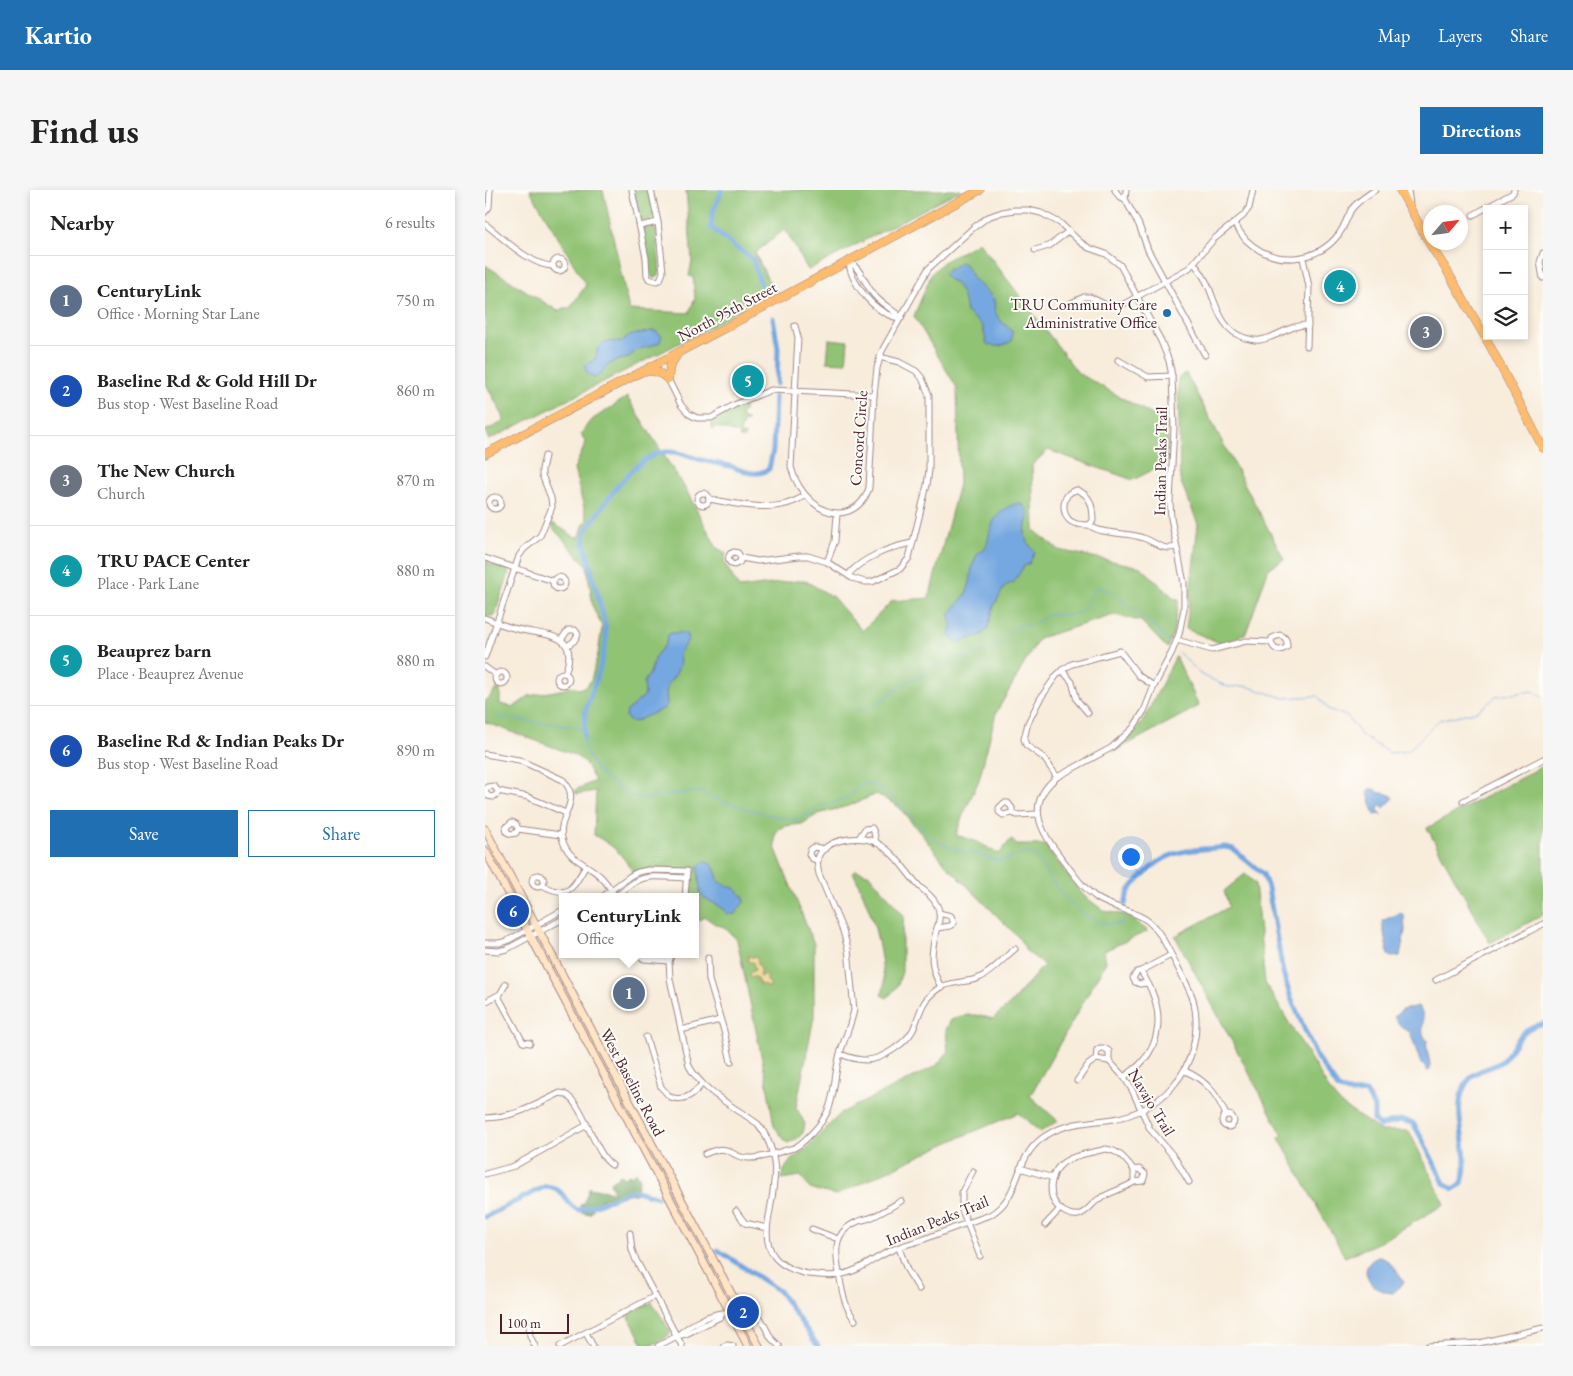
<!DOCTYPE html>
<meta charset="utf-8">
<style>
body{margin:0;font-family:"EB Garamond",serif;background:#f6f6f6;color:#222}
.controls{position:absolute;right:15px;top:15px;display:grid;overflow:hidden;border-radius:0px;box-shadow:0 2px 8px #0003}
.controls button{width:45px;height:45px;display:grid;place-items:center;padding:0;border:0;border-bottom:1px solid #e0e0e0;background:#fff;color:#222;font:25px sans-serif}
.compass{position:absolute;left:938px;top:15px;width:45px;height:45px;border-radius:50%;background:#fff;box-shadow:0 2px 8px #0003;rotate:62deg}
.scale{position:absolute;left:15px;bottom:12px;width:69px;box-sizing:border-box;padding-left:5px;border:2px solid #4a1f2b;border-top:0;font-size:14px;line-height:18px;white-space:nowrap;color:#4a1f2b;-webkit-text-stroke:4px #fdfcf7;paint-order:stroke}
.you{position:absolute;left:645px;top:666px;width:18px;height:18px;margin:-12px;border:4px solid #fff;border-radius:50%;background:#1a73e8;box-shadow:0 0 0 8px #1a73e833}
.badge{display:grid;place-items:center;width:32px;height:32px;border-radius:50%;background:#1f6fb2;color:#fff;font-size:16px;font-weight:700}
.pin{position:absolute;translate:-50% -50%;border:2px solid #fff;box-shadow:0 1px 5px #0006}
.popup{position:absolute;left:74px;top:703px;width:140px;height:65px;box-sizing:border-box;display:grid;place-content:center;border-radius:0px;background:#fff;filter:drop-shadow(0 1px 4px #0005);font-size:16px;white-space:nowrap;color:#767676}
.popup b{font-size:19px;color:#222}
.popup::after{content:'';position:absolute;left:50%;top:100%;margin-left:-10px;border:10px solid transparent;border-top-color:#fff}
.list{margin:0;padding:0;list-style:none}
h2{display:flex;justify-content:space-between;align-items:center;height:65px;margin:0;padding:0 20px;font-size:21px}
h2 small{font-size:16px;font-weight:400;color:#767676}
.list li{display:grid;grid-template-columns:32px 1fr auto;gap:15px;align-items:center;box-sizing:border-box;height:90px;padding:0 20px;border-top:1px solid #e0e0e0}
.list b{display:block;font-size:19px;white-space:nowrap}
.list p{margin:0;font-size:16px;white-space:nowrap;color:#767676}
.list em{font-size:16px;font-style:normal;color:#767676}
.actions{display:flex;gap:10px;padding:15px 20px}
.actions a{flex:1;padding:11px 0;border:1px solid #1f6fb2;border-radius:0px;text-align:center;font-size:18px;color:#1f6fb2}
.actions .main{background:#1f6fb2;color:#fff}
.icon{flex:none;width:28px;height:28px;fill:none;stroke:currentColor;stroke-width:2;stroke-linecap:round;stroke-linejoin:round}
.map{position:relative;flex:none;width:1058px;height:1156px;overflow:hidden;border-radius:0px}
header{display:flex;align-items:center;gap:30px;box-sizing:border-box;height:70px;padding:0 25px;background:#1f6fb2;color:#fff}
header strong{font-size:24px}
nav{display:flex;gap:28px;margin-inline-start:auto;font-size:18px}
.intro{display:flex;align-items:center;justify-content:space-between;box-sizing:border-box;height:120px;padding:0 30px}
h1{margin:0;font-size:35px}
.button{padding:12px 22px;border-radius:0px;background:#1f6fb2;color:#fff;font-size:18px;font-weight:700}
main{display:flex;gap:30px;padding:0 30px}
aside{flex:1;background:#fff;border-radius:0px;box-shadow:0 2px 8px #0003}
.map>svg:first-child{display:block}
.green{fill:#91c374;stroke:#6e7150}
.forest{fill:#74a966;stroke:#5f6448}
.sand{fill:#eeda9e;stroke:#9c7c64}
.water{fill:#74a7e0;stroke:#5f6386}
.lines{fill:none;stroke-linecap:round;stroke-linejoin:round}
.stream{stroke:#74a7e0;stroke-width:1}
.canal{stroke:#74a7e0;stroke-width:5}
.minor-casing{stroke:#a18683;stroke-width:7}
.secondary-casing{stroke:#a18683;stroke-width:9}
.primary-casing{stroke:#a18683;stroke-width:9}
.minor{stroke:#fff;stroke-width:5}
.secondary{stroke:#ffe4c6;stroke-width:7}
.primary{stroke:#febc70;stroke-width:8}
.poi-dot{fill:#1f6fb2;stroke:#fdfcf7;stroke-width:2}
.labels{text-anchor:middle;stroke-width:4;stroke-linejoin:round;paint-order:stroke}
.poi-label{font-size:16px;fill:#4a1f2b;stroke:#fdfcf7;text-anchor:end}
.street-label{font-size:16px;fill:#4a1f2b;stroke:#fdfcf7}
</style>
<header>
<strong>Kartio</strong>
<nav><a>Map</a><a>Layers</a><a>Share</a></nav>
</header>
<div class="intro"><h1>Find us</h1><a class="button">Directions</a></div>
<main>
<aside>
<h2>Nearby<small>6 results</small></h2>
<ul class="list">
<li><span class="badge" style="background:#5c6f8a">1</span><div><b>CenturyLink</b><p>Office · Morning Star Lane</p></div><em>750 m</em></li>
<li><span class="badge" style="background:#1a4fb4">2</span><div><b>Baseline Rd &amp; Gold Hill Dr</b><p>Bus stop · West Baseline Road</p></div><em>860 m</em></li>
<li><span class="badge" style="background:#6b7280">3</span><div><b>The New Church</b><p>Church</p></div><em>870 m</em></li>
<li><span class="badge" style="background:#0f9aa8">4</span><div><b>TRU PACE Center</b><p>Place · Park Lane</p></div><em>880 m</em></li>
<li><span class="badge" style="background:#0f9aa8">5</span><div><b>Beauprez barn</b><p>Place · Beauprez Avenue</p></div><em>880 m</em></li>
<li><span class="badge" style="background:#1a4fb4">6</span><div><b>Baseline Rd &amp; Indian Peaks Dr</b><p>Bus stop · West Baseline Road</p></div><em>890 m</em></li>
</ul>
<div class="actions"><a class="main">Save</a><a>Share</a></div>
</aside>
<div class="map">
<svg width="1058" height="1156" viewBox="0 0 1058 1156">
<rect width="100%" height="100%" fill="#fdfcf7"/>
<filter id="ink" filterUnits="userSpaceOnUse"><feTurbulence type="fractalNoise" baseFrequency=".02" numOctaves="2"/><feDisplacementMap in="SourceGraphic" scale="10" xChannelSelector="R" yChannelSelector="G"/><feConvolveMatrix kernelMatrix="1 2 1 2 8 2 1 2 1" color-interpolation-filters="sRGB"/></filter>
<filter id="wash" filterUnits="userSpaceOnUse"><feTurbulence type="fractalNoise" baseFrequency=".0096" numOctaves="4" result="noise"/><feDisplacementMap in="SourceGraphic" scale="20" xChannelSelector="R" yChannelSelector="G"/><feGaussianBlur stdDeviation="1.12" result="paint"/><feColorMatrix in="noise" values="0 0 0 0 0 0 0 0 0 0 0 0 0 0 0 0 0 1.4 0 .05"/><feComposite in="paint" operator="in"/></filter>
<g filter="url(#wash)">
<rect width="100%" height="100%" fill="#f8ecdb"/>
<g class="green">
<path d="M45,0H118L144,120L204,123L210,108L208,87L204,86L207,71L201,0H476L323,80L300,39L270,63L288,100L218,141L4,250L0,241L18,232V226L0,192V75L73,121L79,118H85L101,95Z"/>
<path d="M149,0H164L169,25L166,30L159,31L155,28Z"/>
<path d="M163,36L169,37L171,40L175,80L174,85L171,88H168L164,83L162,61L158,41L159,38Z"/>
<path d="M494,52L593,183L678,231L682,232L683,251L681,273L648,290L563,260L547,275L549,340L574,360L656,377L690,409H694L688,444L682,458L656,431L629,425L554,448L511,523L494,590L478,625L471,645L493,652L514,664L526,649L532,655H560L599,706L619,721L642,725L663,741L619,761L621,772L545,906L573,931L555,942L533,923L471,949L351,1005L325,999L316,986L296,989L299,980L306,970L321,959L356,923L451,876L463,862L461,840L466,830C483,823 490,824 508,829L526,813L559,775L540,760L539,756L533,747L463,677L414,617L392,604L363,616L333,624L317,634L300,636L295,638L290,644V657L329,754V827L311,917L320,934L318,943L311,950L302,953L289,936L281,888L252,750L239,737L230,734L220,727L214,730H210V707H204L205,680L159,679L148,682C135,662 130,657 109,645L111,601L91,604L90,600L110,591L99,571L87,564L0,532V510H2L11,499L15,500V514L29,517L44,506L80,499L86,496L93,499L101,497L106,490L113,464L117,437L108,417L102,376L67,337L68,333L90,347L95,346L98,336L102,330L89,279L101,253L96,244L105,231L142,207L201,300L232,358L241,363L239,372L254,398L319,390L348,407L377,441L407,411L444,408L474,294L472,198L429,126L447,83L458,72Z"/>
<path d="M344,149L363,151L361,173L342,172Z"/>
<path d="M701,183L799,369L784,378L761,443L738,454L701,439L713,334L695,290L693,189Z"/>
<path d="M256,217H259L260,220L256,223L258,230L262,229L261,232L258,233L255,242L257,245L260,244L259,248H254L255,244L231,237L228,240L226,234L227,232Z"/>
<path d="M0,372L22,380L24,383L10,424L7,426H0Z"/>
<path d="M691,466L714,516L628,562L652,539L659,529Z"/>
<path d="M1058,576V725L1005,753L942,638Z"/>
<path d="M371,680L385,685L419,726L417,746V782L412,797L402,808L396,805C402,796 398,785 397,775C392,737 384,716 368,682Z"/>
<path d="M760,684L770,693L780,793L845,901L857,915L896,941H924L960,1014L895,1052L860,1067L794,948L798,946L690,746L744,717L739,701Z"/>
<path d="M167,1112L186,1142C182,1149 167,1156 159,1156L143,1125Z"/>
</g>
<path class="forest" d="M150,982L155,987L151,1004C140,1003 121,1004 112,1013C109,1016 107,1021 105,1024L96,1022L95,1015L99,1013L104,998L129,1002L125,992L135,985L139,987L144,984L147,986Z"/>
<path class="sand" d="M263,766L272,768L273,775L276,778L274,785L275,787L280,784L282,785V791L285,793V797H282L278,794L275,795L271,787H265L264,783L270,780L268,772H263Z"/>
<g class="water">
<path d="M476,72L480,74L488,89L504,103L509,110L510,122L515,130L527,141V151C518,156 512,158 502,154L497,135L481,122C479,111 478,99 468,92C464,89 461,89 459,84C463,78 470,77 476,72Z"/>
<path d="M166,141H171L177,146L175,152L169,155L152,160L143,168L130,171L124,175L112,187L109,188L102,184L99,176L110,169L113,158L119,152L137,151L143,146Z"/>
<path d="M534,313C551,321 539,332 540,344C541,350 546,358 550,362L544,374L539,376L529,392L520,396L509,416L503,438L498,444L473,453L464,446L466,435L465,423L481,404L485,393L487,377L492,364L501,357C504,351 503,344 506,338C510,324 521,316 534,313Z"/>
<path d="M186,443H199L202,445L203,450L194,464L195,474L191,484L183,494L181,503L182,513L180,518L149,532L144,531L141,527L142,521L160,505L159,492L165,483L171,465L180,455L183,445Z"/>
<path d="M885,599H889L895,603H900L907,606L908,609L899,618L897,616H894L893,620L897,624L890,625L882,601Z"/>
<path d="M220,672C230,673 231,683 234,692L251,699L259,707V712L250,724H243C236,714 224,713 215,704C215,698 213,681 213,678C214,674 217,673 220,672Z"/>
<path d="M915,723L919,725L920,741L915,766L907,767L903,765L897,731Z"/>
<path d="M933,816C944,828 932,841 942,850C940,860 946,869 945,880L942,881L940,876L936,874L925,842L917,838L909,827L917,820Z"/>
<path d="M893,1067C904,1067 913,1083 919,1092L915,1097L908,1103C887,1102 868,1078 893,1067Z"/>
</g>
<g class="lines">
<g class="stream">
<path d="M523,444C532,431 539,438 551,433C555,431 559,427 564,425C571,422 581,427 588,425C603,421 602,404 613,397L632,404L639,413L662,429L684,452"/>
<path d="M693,462L717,485L743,497L761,496L799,508L833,506L843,519L863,527L877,546L905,563L923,561L954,530L993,521L1012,506L1048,501L1058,508"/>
<path d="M451,475C457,473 461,474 467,474C473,474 478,468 484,465C499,459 507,463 519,448"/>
<path d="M370,520L388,516L424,491L437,486L445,476"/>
<path d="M0,525L2,526"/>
<path d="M13,527L103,539"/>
<path d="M99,547L100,558L107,573L117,586L148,607L161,608L214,601L242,613L289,626L309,630L323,625L330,618L360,609L378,593L390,595L411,610L449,650L470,659L490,663L510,670L518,671L541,662L549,663C566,692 597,740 636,734L639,728"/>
</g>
<g class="canal">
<path d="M237,0L227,24L226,37L250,57L268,69L278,102"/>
<path d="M288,128L293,158L292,194"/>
<path d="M99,547L100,522L115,478L121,450L120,434L99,352L100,342C119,316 151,258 188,262C199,263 210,269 221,271C230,274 239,274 248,277C261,282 271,287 284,279L288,260L290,207"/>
<path d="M640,714C643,698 647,697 658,685C686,657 705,661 741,657L748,659L778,684L783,698L798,783L806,808L832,868L854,899L867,903L881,902L889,917V930L895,936L915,930L928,933L937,949L959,993L968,999L977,994C978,988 980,981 980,975C981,946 963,911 987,886C995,878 1013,878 1020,868C1031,854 1036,836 1058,834"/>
<path d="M0,1027L61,996C81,998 78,1013 93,1020L111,1015L148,1000L173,1007"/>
<path d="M233,1060L294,1101L333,1156"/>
</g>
</g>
</g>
<g filter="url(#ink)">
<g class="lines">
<g class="minor-casing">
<g id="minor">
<path d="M147,0L161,68L162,85L164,89L171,91L175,90L178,82L173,32L166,0"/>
<path d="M630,0L634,6L640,9L641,0"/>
<path d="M923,0L925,15"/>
<path d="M640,9L654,35L663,60L720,165"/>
<path d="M0,22L4,17L5,0"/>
<path d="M988,25L1028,3L1029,0"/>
<path d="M0,34C17,47 46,76 68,76"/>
<path d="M749,34C753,39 757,45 761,50C788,76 831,74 854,44C859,37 862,28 866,20C872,11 881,6 890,0"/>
<path d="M155,36L173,32"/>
<path d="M550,60L564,56L584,41"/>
<path d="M1058,63L1055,72L1058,88"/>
<path d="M818,68L824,97L822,156"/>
<circle cx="74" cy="75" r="6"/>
<path d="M364,71C364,93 393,127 416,128"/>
<path d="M364,71C376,79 380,94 389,105C396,114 408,119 416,128"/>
<path d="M709,73C714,79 718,85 722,93C731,113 735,140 760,148C765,149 769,151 775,150C794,147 803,135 823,135"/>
<path d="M586,113L599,107H605L621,115H637L704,78L729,49L758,26L764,18L768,0"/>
<path d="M633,170L663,187L687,186"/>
<path d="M183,189L196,215L204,224L212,228H226L249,215L286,200L389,205"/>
<path d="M592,300C606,305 608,317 608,331L604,335C599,335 592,335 587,332C576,327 575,302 592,300Z"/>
<circle cx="218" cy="309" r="6"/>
<circle cx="10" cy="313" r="6"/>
<path d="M224,309C253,314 294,325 320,305"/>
<path d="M604,335C619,346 641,341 658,348C671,352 677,361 691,357"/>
<path d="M0,368L68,391"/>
<path d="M256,368L255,372L249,375C244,373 242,369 245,364L249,362L253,363L256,368L273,371L314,366H323L342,372L367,388L380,392H387L415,379L424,368L442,295L444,280V205L437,188L431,181L414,172L395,167"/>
<path d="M342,372L350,351L352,324"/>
<path d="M363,385C377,368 405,357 427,353"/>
<circle cx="74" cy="393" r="6"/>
<path d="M0,428C12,433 24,438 37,440C64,446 95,444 80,483"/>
<path d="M76,450L83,440H90L93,444L89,451L82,456"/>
<path d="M692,450L727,460L761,451L786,452C789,461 795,462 802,457C802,450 801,447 795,445L787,448L786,452"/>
<path d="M0,467L34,366L39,359L55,346L67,317L66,308L57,285V279L60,266"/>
<path d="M0,477L11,485"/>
<path d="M577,480L587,492L592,510L603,523"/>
<circle cx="16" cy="488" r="6"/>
<circle cx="78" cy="489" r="6"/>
<path d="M0,564L34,570L78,590C98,611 72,626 77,648C83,672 102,672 117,688C122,693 126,700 131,707"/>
<path d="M572,587L559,568L541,555L539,549L543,533L555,509L571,486L577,480L587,474L635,461L654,486L669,496"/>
<path d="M13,601L12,604L8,607L3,606L0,602L2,597L9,596L13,601L43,607L81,623"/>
<path d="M978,611L1058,569"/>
<path d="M527,623L518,625L514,622V618L519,613H523L527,618V623L532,625L553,624"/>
<path d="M33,639L31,643L26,644L22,642L21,637L27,632L31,634L33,639L76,645"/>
<path d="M374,648L380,639L387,638L389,642L391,653"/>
<path d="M333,671L326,668L324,664L325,660L329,657L340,659"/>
<circle cx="53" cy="691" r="6"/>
<path d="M57,695C85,710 87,698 101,676"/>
<path d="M117,707L145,686L153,682L163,680L202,681L200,707"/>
<path d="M130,707C137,702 143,696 150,692C164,683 185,688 201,688"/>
<path d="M452,738L465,736L469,733L466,726L454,723"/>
<path d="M0,753H14L22,751L78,720"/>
<path d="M0,760L13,761L22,759L78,729"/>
<path d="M151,764L159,769L184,771"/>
<path d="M187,764L184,771L185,789L204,876C218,902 250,917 273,934C298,966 289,996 283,1032C278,1064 294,1078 323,1084C333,1085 344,1087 354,1085C373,1082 388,1069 405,1061C415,1056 427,1053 437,1050C460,1041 482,1033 505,1025C537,1006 528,971 556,949C578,932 602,933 628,929C651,925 671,915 687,897C708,874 716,840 708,809C703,795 695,782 688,768C681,755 675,741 663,731C647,719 627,718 612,708C599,699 590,686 581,674C559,646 536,616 572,587L626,558L648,538L659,521L669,496L687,462L694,444L699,419V393L686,328L685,311L689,238L687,186L684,171L676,151L635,75L621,64L604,58L595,52L575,33L556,23L543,20H530L517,22L503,27L488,38L443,79L397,161L392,178L389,205L384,298C380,309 375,316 364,321C337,331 312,301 306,277L313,147L310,136"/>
<path d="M223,768L224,790L239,841L246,872"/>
<path d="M656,781L652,782L648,788L650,792L655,794L662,793"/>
<path d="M951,790L1058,734"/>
<path d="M13,806L38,852L45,853"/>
<path d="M0,812L15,804L21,794"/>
<path d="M196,840L235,830"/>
<path d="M161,847L176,897L185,907C199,912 208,905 217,894"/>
<path d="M355,864C363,867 372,870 381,870C397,870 421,853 428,840C436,822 435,811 454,798C465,791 482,793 494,788C508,782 518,768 530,759"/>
<path d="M611,869L612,860L615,858H619L624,861V871"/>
<path d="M700,881C721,890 732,904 741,925"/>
<path d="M639,887C645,882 652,878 657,872C675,853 677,825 667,802C664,794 660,788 656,781L686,765"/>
<path d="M592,891L603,875L611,869L624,871L639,887L647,900L665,939L690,968L704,992"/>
<circle cx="743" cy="931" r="6"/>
<path d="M0,928C30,927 49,916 75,903C96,903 109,965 127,975"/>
<path d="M620,959C634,960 641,970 649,980V992C638,999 625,1002 614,1009C607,1013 602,1023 593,1025C588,1026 583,1024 578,1021C561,1010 563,984 579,972C590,964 608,963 620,959Z"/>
<path d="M220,964C248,952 242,967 263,968C278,969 295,961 309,958C316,955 321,949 327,943C353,917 346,897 355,864C359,849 366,835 369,820L363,759L358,741L334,684C332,676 331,668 336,662C348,647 379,645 394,654C410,663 421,682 434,696C439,701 446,705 450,712C452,715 454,719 454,722C455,728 453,736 451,741C446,764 444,776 456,797"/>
<path d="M535,978L568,988"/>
<path d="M488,981L477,1002V1020L495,1066"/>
<path d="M0,984L29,976L102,935"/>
<path d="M649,992L658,991L660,984L654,979L649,980"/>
<path d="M251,1021L260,1033L282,1038"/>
<path d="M560,1035L575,1019"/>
<path d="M327,1039L353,1049"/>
<path d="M145,1043L147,1060L151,1070L197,1156"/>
<path d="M414,1058L422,1080L434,1099"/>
<path d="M370,1130C359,1116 357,1101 354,1083C350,1061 348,1041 374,1031C377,1030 381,1029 385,1028C395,1024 406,1017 416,1011"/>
<path d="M44,1135L45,1146L50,1156"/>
<path d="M101,1143L108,1156"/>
<path d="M193,1145C203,1136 227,1122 239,1123"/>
<path d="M75,1156L170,1106"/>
<path d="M173,1156L192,1146L201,1144L235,1127L239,1123L264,1112L270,1118L286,1148L294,1156"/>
<path d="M239,1156L242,1155L248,1156"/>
<path d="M943,1156L994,1153L1058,1138"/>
</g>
</g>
<g class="secondary-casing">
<g id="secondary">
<path d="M0,639L274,1156"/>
<path d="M0,660L263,1156"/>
</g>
</g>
<g class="primary-casing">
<g id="primary">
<path d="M915,0L947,58L961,79L1004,154L1058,258"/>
<path d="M161,181L173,182L183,189"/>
<path d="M183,189L185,176L192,165"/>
<path d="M0,264L240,138L495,0"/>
</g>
</g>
<use href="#minor" class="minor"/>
<use href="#secondary" class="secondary"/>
<use href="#primary" class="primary"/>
</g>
</g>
<circle class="poi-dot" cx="682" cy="123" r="5"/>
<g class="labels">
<g class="poi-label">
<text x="672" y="120">TRU Community Care<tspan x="672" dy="18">Administrative Office</tspan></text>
</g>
<g class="street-label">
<text transform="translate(242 121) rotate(-28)" y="6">North 95th Street</text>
<text transform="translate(373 248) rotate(-86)" y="6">Concord Circle</text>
<text transform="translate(675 271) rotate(-89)" y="6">Indian Peaks Trail</text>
<text transform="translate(148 892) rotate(62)" y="6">West Baseline Road</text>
<text transform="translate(667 912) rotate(59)" y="6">Navajo Trail</text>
<text transform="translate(452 1030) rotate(-22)" y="6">Indian Peaks Trail</text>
</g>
</g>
</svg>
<div class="controls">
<button>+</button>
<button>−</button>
<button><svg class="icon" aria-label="layers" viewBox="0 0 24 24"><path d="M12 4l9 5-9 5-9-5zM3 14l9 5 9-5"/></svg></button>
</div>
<svg class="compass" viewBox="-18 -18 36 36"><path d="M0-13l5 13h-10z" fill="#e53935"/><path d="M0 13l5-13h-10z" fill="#767676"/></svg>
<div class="scale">100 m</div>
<div class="you"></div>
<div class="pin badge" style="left:144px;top:803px;background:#5c6f8a">1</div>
<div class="popup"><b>CenturyLink</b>Office</div>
<div class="pin badge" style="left:258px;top:1122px;background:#1a4fb4">2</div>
<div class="pin badge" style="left:941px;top:142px;background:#6b7280">3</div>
<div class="pin badge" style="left:855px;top:96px;background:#0f9aa8">4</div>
<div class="pin badge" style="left:263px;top:191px;background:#0f9aa8">5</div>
<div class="pin badge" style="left:28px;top:721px;background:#1a4fb4">6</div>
</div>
</main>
